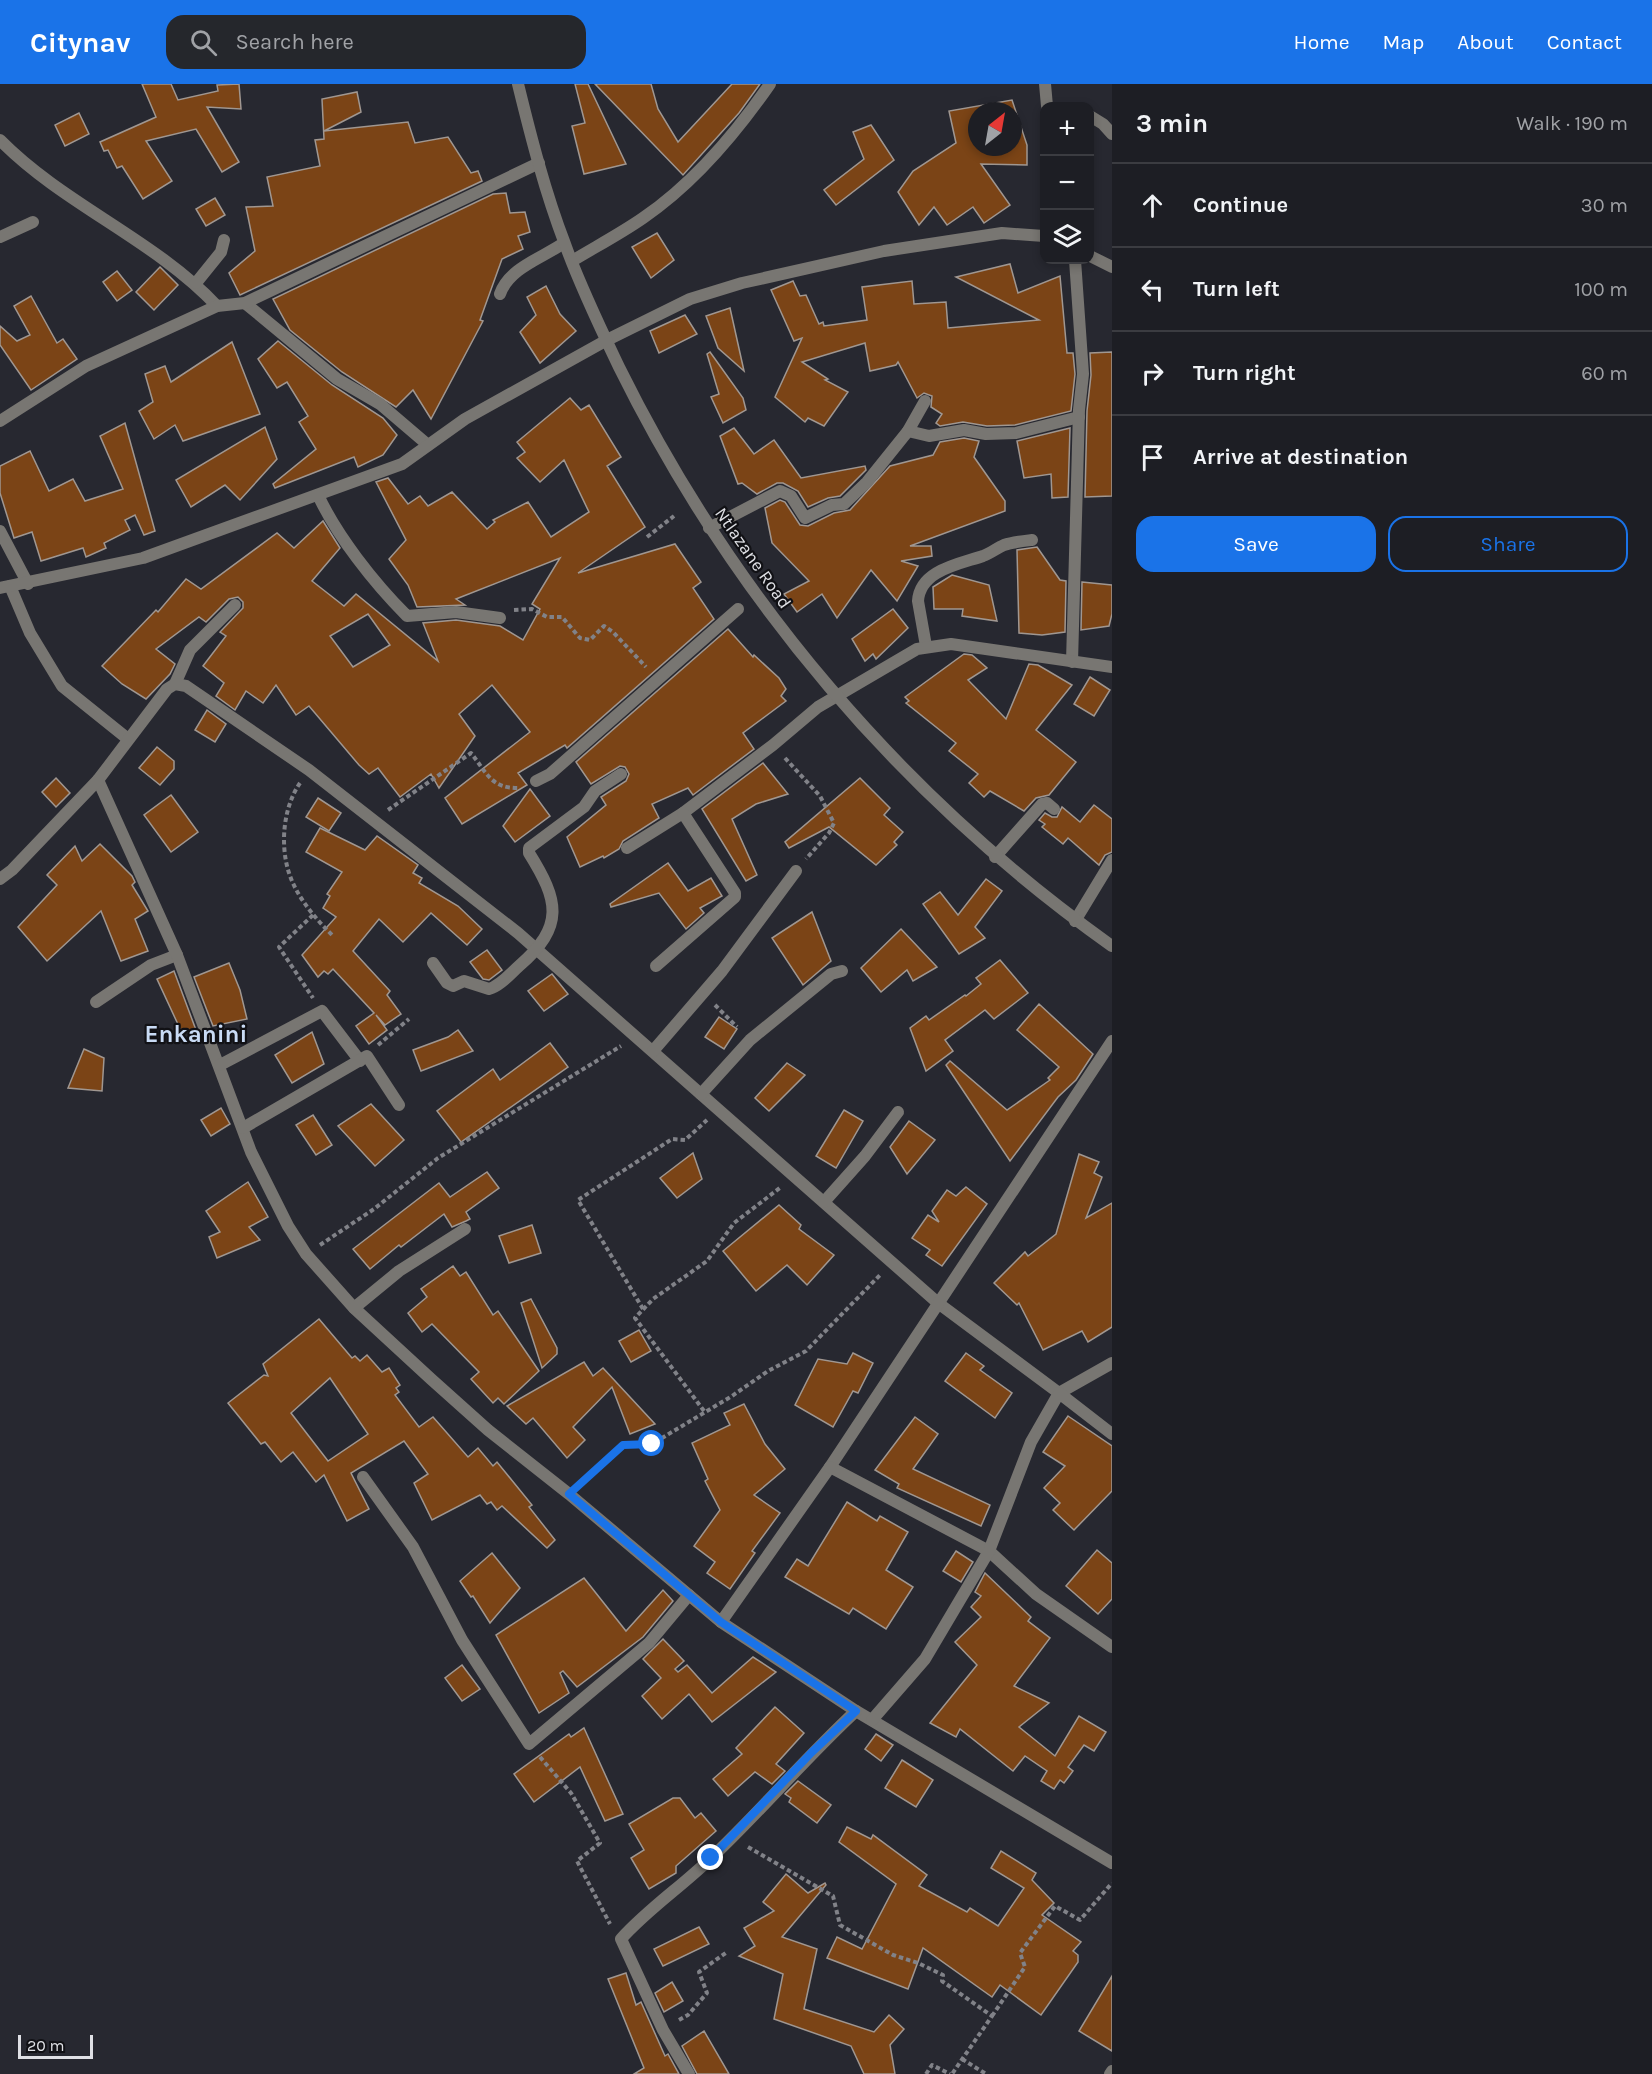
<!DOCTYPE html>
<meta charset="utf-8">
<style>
body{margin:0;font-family:Karla,sans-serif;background:#25272c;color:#f1f3f6}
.controls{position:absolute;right:18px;top:18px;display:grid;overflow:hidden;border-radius:12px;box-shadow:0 3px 9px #0003}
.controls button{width:54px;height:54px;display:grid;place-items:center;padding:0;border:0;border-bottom:2px solid #3b3c41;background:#1d1e24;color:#f1f3f6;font:30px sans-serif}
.compass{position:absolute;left:968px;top:18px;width:54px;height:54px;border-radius:50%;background:#1d1e24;box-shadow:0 3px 9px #0003;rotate:31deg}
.scale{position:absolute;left:18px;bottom:15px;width:75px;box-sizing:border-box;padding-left:6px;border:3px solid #dfe0e5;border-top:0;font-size:16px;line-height:21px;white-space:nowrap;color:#dfe0e5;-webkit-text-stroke:4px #111115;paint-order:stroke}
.stop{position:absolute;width:18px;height:18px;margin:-14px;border:4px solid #1a73e8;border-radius:50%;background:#fff}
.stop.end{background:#1a73e8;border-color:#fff;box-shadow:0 2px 6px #0008}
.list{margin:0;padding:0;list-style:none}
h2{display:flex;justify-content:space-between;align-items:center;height:78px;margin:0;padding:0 24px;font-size:26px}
h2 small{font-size:20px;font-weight:400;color:#a0a2a6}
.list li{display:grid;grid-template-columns:39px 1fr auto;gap:18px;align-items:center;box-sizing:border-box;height:84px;padding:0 24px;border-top:2px solid #3b3c41}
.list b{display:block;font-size:22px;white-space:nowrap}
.list em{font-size:20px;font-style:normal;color:#a0a2a6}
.actions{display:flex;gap:12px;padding:18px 24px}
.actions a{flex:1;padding:14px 0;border:2px solid #1a73e8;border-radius:18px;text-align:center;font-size:21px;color:#1a73e8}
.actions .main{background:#1a73e8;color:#fff}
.icon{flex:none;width:33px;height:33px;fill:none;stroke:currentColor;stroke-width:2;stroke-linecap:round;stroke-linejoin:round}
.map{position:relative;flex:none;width:1112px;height:1990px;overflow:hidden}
header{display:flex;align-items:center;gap:36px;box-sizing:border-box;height:84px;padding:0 30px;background:#1a73e8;color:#fff}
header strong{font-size:28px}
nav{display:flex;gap:33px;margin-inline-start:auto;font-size:21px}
.search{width:420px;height:54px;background:#25272c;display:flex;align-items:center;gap:15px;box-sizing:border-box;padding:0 21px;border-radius:18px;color:#a0a2a6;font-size:22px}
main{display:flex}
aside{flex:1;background:#1d1e24}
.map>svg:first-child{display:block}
.building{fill:#7b4416;stroke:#a09791;stroke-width:1.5;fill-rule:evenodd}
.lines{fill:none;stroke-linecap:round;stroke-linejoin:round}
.path{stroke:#818288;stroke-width:4;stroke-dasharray:4.5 3;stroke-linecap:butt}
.service{stroke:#787672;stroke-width:12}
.minor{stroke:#787672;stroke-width:12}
.tertiary{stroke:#787672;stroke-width:12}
.route{stroke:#1a73e8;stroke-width:8}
.labels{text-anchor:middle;stroke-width:4.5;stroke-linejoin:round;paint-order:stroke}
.street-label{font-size:18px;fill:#dfe0e5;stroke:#111115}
.district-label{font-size:24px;font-weight:bold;fill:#c9dbf5;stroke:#111115}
</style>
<header>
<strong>Citynav</strong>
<div class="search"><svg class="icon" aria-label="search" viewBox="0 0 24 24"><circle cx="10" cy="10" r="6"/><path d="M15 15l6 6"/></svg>Search here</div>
<nav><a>Home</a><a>Map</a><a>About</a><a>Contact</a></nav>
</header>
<main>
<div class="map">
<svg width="1112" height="1990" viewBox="0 0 1112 1990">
<rect width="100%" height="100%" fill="#272830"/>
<g class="building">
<path d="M142,0H171L178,16L218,7L217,1L239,0L241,25L207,23L239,78L222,88L196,45L146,57L172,97L143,115L122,82L117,84L108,66L104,67L100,58L156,33Z"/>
<path d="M575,0H588L626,80L584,90L572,42L585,39Z"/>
<path d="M595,0H651L658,25L678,58L732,0H760L739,29L683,91Z"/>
<path d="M357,8L361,28L324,47L408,38L415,59L448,53L471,89L478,87L482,97L240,211L229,189L255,167L246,123L273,122L267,93L320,82L315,56L324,55L322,15Z"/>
<path d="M1012,16L1027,61V81L981,80L1010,121L984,139L973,123L947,141L934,123L919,141L898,108L913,87L956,59L949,27ZM977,27H1013V63H977Z"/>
<path d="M79,29L89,50L65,62L55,41Z"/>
<path d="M871,41L894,76L836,121L824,106L864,75L853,48Z"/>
<path d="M506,109L510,129L525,128L530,148L518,152L523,165L502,175L480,236L483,237L431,335L413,306L396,323L342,288L290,246L273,215L493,110Z"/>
<path d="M215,114L225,131L206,142L196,125Z"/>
<path d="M657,149L674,176L651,194L632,163Z"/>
<path d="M1010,180L1018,209L1060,192L1067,269H1073L1075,290L1071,327L1015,341L987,342L963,338L940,342L936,339L942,330L931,323L932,312L924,309L917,314L898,278L896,281L870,287L865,259L802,278L828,295L825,296L848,308L824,342L808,334L805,338L775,313L802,254L794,257L771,206L793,197L800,212L806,211L819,240L823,238L824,242L867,236L862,203L912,197L914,220L946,218L948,244L1039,236L956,193Z"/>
<path d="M160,183L178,201L154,226L136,208Z"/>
<path d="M117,187L132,206L117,217L103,198Z"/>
<path d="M546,202L560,230L576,247L540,279L520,248L536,231L527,213Z"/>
<path d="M31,212L57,259L63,255L77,275L31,306L0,261V242L17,257L30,251L14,222Z"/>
<path d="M730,224L744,287L718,264L706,232Z"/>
<path d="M685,231L697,250L659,269L650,247Z"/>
<path d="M278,257L332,301L383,334L397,351L383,371L358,383L354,373L275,404L273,400L316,365L299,338L308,332L287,298L277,304L258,275Z"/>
<path d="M232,258L260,330L183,357L175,341L154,355L139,327L153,318L145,290L165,282L171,298Z"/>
<path d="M710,268L743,314L746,326L723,339L711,313L719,310L707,270Z"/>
<path d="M1112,268V412L1085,413L1087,327L1091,291L1090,269Z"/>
<path d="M570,314L581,326L589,321L621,373L607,382L645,443L578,489L675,460L701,498L693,504L714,535L567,664L565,661L518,689L527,701L462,740L445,714L530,648L492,601L459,630L475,652L439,704L431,690L400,713L378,684L369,690L359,681L309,622L296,631L276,601L263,619L246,607L235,626L216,612L224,599L203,582L226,552L220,548L243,524V518L238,513L229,515L206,538L199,533L156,565L175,580L170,590L146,615L122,600L102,582L156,526L158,528L186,495L201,505L277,449L294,464L323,437L340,464L312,497L344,522L356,510L438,577L423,539L456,536L500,542L523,556L540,525L532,520L560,474L456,515L465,521L417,523L408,501L389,475L406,456L376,398L388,394L408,420L420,412L428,422L452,408L487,445L495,438L493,436L528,418L551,453L589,428L564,376L540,398L517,374L525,368L517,358ZM368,530L390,561L353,583L330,552Z"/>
<path d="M125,339L155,447L144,451L135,431L125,436L130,446L104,459L106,464L86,473L83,464L41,477L32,448L14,454L0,409V382L30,367L49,407L73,395L85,417L123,405L100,352Z"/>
<path d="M265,343L277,375L240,416L225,401L191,423L176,396Z"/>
<path d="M734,344L754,370L774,356L801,394L865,382L866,386L840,412L828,414L808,423L798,407L783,399H777L757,410L742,399L738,400L720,352Z"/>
<path d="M1070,344L1068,413L1052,414L1051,390L1024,394L1017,357Z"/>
<path d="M964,354L979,357L974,373L1005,417V427L910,462H931L932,472L901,477L918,482L897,517L871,486L837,534L822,510L797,528L784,510L809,497L772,459L765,424L780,416L785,418L800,441L808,442L834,429L850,426L890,382L933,371L940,358Z"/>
<path d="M1037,463L1060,496L1066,497L1065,548L1042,551L1019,549L1017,466Z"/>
<path d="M952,491L989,501L997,537L962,532L963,525H934L933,503Z"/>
<path d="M1082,498L1112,501V530L1109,542L1081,546Z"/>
<path d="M893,525L908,544L876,575L873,570L865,577L852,555Z"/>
<path d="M728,545L753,573L754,571L779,594L786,605L781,612L786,617L743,649L754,665L693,711L688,704L652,720L659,734L623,757L619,765L604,774L603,772L580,783L567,753L606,721L601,713L626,697L629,690L625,683L620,682L591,700L576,678Z"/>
<path d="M964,570L972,571L987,584L968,596L1006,635L1029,580L1038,581L1072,601L1036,646L1076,678L1049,711L1036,714L1024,727L990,707L984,713L969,699L978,690L949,667L956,659L906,619L909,617L905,613Z"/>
<path d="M1090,593L1110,606L1094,632L1074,620Z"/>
<path d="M207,626L226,640L215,658L195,646Z"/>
<path d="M157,663L174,677V685L160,701L139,684Z"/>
<path d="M763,679L788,710L756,720L732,735L757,791L746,797L702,725Z"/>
<path d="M56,694L70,709L56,723L42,708Z"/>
<path d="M860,694L890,724L884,731L903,748L894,758L897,761L876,781L829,743L789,764L785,758Z"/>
<path d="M530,705L550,732L515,758L503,742Z"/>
<path d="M171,711L198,748L171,768L144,731Z"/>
<path d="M318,714L341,729L329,747L306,733Z"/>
<path d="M1094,721L1112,735V768L1105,771L1099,781L1068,754L1063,760L1042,743L1045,740L1039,736L1045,729L1052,733H1057L1062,723L1080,738Z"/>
<path d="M320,744L365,766L377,752L418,781L413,789L422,794L419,799L458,822L482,845L467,861L431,829L403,858L379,835L353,867L390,907L387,911L401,930L385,941L376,931L387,946L369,960L356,942L374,929L333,885L328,890L324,887L318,893L302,871L336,833L323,824L330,812L327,810L342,788L306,768Z"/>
<path d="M100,760L132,792L135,798L132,801L148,827L135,835L148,867L121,877L101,827L47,877L18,843L57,801L47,791L75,762L82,777Z"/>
<path d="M668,779L688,807L711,794L722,812L700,824L704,829L686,845L659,809L611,823L610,820Z"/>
<path d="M986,795L1002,807L975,843L985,854L959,870L923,820L940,808L958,831Z"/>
<path d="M812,828L831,877L803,901L772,854Z"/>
<path d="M901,845L937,883L913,897L907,886L881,908L861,884Z"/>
<path d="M487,866L502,886L489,896L483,895L470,878Z"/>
<path d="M1000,876L1028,909L994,935L985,926L945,956L953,967L926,987L910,944L926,932L929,936L965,911L966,912L981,900L976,894Z"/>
<path d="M229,879L240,906L247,935L213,942L194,893Z"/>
<path d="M174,887L196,946L182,949L157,895Z"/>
<path d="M552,890L568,910L544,927L528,907Z"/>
<path d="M1039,920L1093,970L1076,996L1058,1013L1010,1077L946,981L950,977L1007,1026L1050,996L1048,994L1059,983L1017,946Z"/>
<path d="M719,933L737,945L724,965L705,953Z"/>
<path d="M458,946L473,967L421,987L413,966L448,953Z"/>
<path d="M312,948L324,980L292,999L275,971Z"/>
<path d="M550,959L568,983L461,1058L437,1027L493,985L500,996Z"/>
<path d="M84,965L104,974L102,1007L68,1004Z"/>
<path d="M787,979L805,991L769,1027L755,1014Z"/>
<path d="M371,1020L404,1056L375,1082L338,1042Z"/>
<path d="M221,1024L230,1040L211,1052L201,1036Z"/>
<path d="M844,1026L863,1037L836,1084L816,1072Z"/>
<path d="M313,1031L332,1061L316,1071L296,1041Z"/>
<path d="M909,1037L935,1056L907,1090L890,1063Z"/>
<path d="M693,1069L702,1095L677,1114L660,1094Z"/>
<path d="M1079,1070L1099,1078L1094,1089L1102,1093L1086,1134L1112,1119V1243L1088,1258L1082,1247L1043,1266L1019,1219L1017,1221L994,1199L1025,1168L1028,1172L1056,1150Z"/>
<path d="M487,1088L499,1104L466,1128L470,1135L466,1137L452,1143L444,1130L401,1163L399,1161L370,1185L353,1165L439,1099L450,1113Z"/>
<path d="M248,1098L268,1133L249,1143L260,1156L217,1174L209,1153L220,1148L206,1127Z"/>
<path d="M966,1103L987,1120L942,1182L926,1171L930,1166L912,1154L928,1131L939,1138L932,1127L947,1106L956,1112Z"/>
<path d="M779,1121L801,1141L799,1145L834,1171L807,1201L787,1181L756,1207L723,1167Z"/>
<path d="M532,1141L541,1169L509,1179L499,1152Z"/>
<path d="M453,1182L460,1192L466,1188L493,1231L498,1227L539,1287L504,1320L498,1314L493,1319L471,1295L479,1288L432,1240L422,1248L408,1229L427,1213L421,1205Z"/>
<path d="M531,1215L557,1264V1270L542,1284L521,1219Z"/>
<path d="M319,1235L352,1274L355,1272L360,1277L367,1271L382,1288L389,1284L400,1301L396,1304L399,1308L395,1311L419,1343L433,1333L468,1373L478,1364L493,1382L497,1378L532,1421L529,1423L555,1456L547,1464L502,1422L497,1426L491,1418L487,1420L480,1411L432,1436L414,1399L428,1390L404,1357L351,1389L369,1425L347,1437L324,1391L316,1398L293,1368L281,1378L265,1358L261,1360L228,1319L264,1291L268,1292L263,1280ZM330,1294L368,1350L328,1377L291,1329Z"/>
<path d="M639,1246L651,1267L631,1278L619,1257Z"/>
<path d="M853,1269L873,1279L858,1309L853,1307L833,1343L795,1321L818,1275L847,1280Z"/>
<path d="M966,1269L984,1282L980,1286L1012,1309L995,1334L945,1297Z"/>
<path d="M584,1278L593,1292L603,1284L655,1340L630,1350L612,1303L573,1343L585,1356L567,1374L533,1334L526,1340L507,1322Z"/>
<path d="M744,1320L765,1360L785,1385L754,1411L780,1429L752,1467L755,1469L730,1505L707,1489L715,1478L694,1462L720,1426L705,1397L708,1395L692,1359L730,1341L724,1329Z"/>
<path d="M1068,1332L1112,1362V1407L1074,1446L1053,1426L1060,1419L1044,1404L1065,1382L1043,1368Z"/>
<path d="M915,1333L938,1350L913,1385L990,1421L981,1442L897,1404L899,1400L875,1386Z"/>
<path d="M847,1418L877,1437L880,1432L908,1448L886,1486L913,1503L886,1545L853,1524L849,1530L785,1493L797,1475L808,1482Z"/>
<path d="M1097,1466L1112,1479V1515L1098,1530L1066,1502Z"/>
<path d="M956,1467L973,1478L961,1498L943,1487Z"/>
<path d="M492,1469L520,1504L490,1539L473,1512L471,1513L460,1497Z"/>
<path d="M985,1489L1031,1533L1028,1537L1050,1554L1014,1602L1049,1619L1019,1643L1055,1672L1079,1632L1106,1648L1094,1667L1084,1661L1068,1683L1073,1687L1064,1699L1060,1696L1054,1705L1041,1697L1047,1687L1025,1672L1013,1687L960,1645L956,1653L930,1639L977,1581L955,1558L981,1533L971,1523L981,1512L975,1508Z"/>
<path d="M584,1494L626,1547L663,1506L673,1517L643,1553L577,1603L563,1587L560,1589L569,1609L539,1629L496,1551Z"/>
<path d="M663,1555L684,1577L675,1585L678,1588L687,1581L712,1609L753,1573L776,1588L712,1638L689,1610L662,1635L642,1612L661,1594L643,1575Z"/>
<path d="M462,1581L480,1605L462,1617L445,1594Z"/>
<path d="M775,1623L804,1649L776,1680L785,1687L772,1700L755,1688L728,1712L713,1695L742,1670L736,1664Z"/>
<path d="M584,1644L623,1730L605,1737L580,1683L534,1718L514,1690L569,1650L571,1653Z"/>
<path d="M876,1650L893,1661L881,1677L865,1665Z"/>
<path d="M902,1676L933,1696L916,1723L885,1704Z"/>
<path d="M798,1697L831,1721L817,1739L789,1718L791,1714L785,1710Z"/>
<path d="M673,1714H680L695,1734L701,1729L716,1747L676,1782V1789L649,1805L631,1774L644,1766L629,1740Z"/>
<path d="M847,1743L871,1755L873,1751L927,1791L919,1802L967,1828L970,1824L998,1842L1024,1804L991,1784L1001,1767L1036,1789L1032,1796L1054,1819L1042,1831L1081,1858L1073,1867L1078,1871V1878L1041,1931L1000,1901L992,1913L923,1864L908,1905L827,1874L837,1853L862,1865L896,1800L839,1758Z"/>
<path d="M786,1790L808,1809L825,1799L826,1801L782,1853L817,1865L804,1925L874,1948L889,1931L904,1945L890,1961L895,1990H864L851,1962L774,1935L783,1890L739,1872L755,1862L744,1844L774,1827L763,1818Z"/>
<path d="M699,1843L709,1860L663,1882L654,1865Z"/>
<path d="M626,1889L636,1921L641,1918L665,1972L668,1970L679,1990H634L644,1984L608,1895Z"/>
<path d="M1112,1892V1967L1079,1947Z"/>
<path d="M672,1898L683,1917L664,1928L655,1909Z"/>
<path d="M704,1947L729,1990H697L682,1962Z"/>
</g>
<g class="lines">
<g class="path">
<path d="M647,453L674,432"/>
<path d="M514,526L532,525L547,533H562L580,554L590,556L604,542L613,548L646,583"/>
<path d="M785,674L820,712L834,739L829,749L806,775"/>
<path d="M300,699C282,725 279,767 292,797C301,818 317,836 333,852"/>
<path d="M388,726L471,669C487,689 491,705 520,704"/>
<path d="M313,831L279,863L313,914"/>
<path d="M715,921L737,943"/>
<path d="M378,961L409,935"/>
<path d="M320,1161L374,1125L438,1074L621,962"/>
<path d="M643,1225L578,1116L672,1055L685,1056L707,1036"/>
<path d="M704,1327L635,1234L653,1215L707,1177L734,1139L781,1103"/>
<path d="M581,1400L623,1361L652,1360L732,1312L768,1287L806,1267L881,1190"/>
<path d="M540,1673L571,1709L600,1759L577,1777L610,1840"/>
<path d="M748,1763L833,1812L840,1841L893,1871L918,1879L943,1891L942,1897L992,1932L952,1990"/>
<path d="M992,1932L1025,1883L1020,1869L1055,1822L1080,1836L1112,1799"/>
<path d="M679,1936L688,1931L707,1909L699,1888L727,1868"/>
<path d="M962,1975L986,1990"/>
<path d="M926,1990L932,1981L950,1990"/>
</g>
<path class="service" d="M96,918L151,881L177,871"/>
<g class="minor">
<path d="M1045,0L1047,22"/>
<path d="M1090,32L1103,40L1112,50"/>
<path d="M0,56C64,121 154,155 217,222"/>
<path d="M0,153L33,138"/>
<path d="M1090,172L1112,183"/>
<path d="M572,177C595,163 620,150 643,134C693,100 736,49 770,0"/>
<path d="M196,199L221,168L224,156"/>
<path d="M500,210C509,184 542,174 564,159"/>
<path d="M245,219L337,295L380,320L428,361"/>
<path d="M0,337L86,282L217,222L245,219L539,79"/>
<path d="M908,347L929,352L964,346L986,350L1016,349L1079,333"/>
<path d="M318,411C337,452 374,499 407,532L456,528L500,534"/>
<path d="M709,444L780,407L791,412L805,434L832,421L844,420L867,398L908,347L925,317"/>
<path d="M0,447L28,500"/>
<path d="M10,502L30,549L62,602L128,655"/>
<path d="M0,504L143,474L402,380L465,335L607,256L690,215L742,199L884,167L1002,149L1044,152"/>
<path d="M926,562L918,517C920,486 960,480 983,472C991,469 997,464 1004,461C1013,458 1023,457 1032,456"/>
<path d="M1072,578L1079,326L1083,290L1075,176"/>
<path d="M175,600L190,566L235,521"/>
<path d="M98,696L177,871L251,1068L288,1142L306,1170L354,1224L431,1295L488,1346L569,1410L721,1538"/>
<path d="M536,697L550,690L738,525"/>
<path d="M627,764L683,729L773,661L818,623L917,565L951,560L1112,583"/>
<path d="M995,773L1042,720L1047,719L1054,725"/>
<path d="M0,795L12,786L98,696L167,605L175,600L186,602L309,686L518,849L938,1219L1059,1309L1112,1279"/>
<path d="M1075,837L1112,776"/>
<path d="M433,879L447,899L453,902L464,897L489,905C500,902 510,890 519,882C565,842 559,817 529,769V764L584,723L595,707L621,690"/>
<path d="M656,882L735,813V809L683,729"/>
<path d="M1112,957L830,1383L721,1538L856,1627L1112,1779"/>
<path d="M653,967L722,887L796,787"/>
<path d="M220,981L322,927L360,977"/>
<path d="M701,1010L750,956L831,890L842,887"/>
<path d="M243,1044L367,972L399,1021"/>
<path d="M824,1118L865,1072L898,1028"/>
<path d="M354,1224L399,1187L465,1145"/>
<path d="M830,1383L989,1467L1036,1510L1112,1563"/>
<path d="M363,1393L413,1463L462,1556L529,1660L649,1559L689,1511"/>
<path d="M872,1636L925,1575L989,1467L1031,1358L1059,1309L1112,1350"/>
<path d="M689,1990L663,1946L621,1855C648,1825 681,1803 710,1775C761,1727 805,1674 856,1627"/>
<path d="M1110,1990L1112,1987"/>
</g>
<path class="tertiary" d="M518,0C531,53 545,108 565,160C580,202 600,243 619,283C733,514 902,713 1112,862"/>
</g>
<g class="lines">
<path class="route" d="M652,1360L623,1361L569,1410L721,1538L856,1627L812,1668L711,1774"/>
</g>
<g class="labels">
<g class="street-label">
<text transform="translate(753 474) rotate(55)" y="6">Ntlazane Road</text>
</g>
<g class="district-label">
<text x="196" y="958">Enkanini</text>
</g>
</g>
</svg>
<div class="controls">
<button>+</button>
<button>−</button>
<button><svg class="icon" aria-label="layers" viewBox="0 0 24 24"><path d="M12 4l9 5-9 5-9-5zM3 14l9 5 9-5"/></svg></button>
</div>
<svg class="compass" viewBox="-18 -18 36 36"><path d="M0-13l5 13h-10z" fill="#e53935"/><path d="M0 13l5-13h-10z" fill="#a0a2a6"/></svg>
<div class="scale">20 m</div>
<div class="stop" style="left:652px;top:1360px"></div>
<div class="stop end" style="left:711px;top:1774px"></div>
</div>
<aside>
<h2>3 min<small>Walk · 190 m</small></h2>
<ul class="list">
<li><svg class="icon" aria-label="ahead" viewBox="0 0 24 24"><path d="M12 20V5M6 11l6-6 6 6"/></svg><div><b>Continue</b></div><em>30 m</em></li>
<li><svg class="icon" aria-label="left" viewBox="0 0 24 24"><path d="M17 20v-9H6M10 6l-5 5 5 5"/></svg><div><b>Turn left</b></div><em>100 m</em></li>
<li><svg class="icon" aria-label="right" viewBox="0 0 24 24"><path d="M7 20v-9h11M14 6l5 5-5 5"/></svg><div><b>Turn right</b></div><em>60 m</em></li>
<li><svg class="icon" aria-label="arrive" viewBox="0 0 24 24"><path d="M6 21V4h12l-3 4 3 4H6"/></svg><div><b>Arrive at destination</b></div></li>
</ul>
<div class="actions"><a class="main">Save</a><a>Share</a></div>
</aside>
</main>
